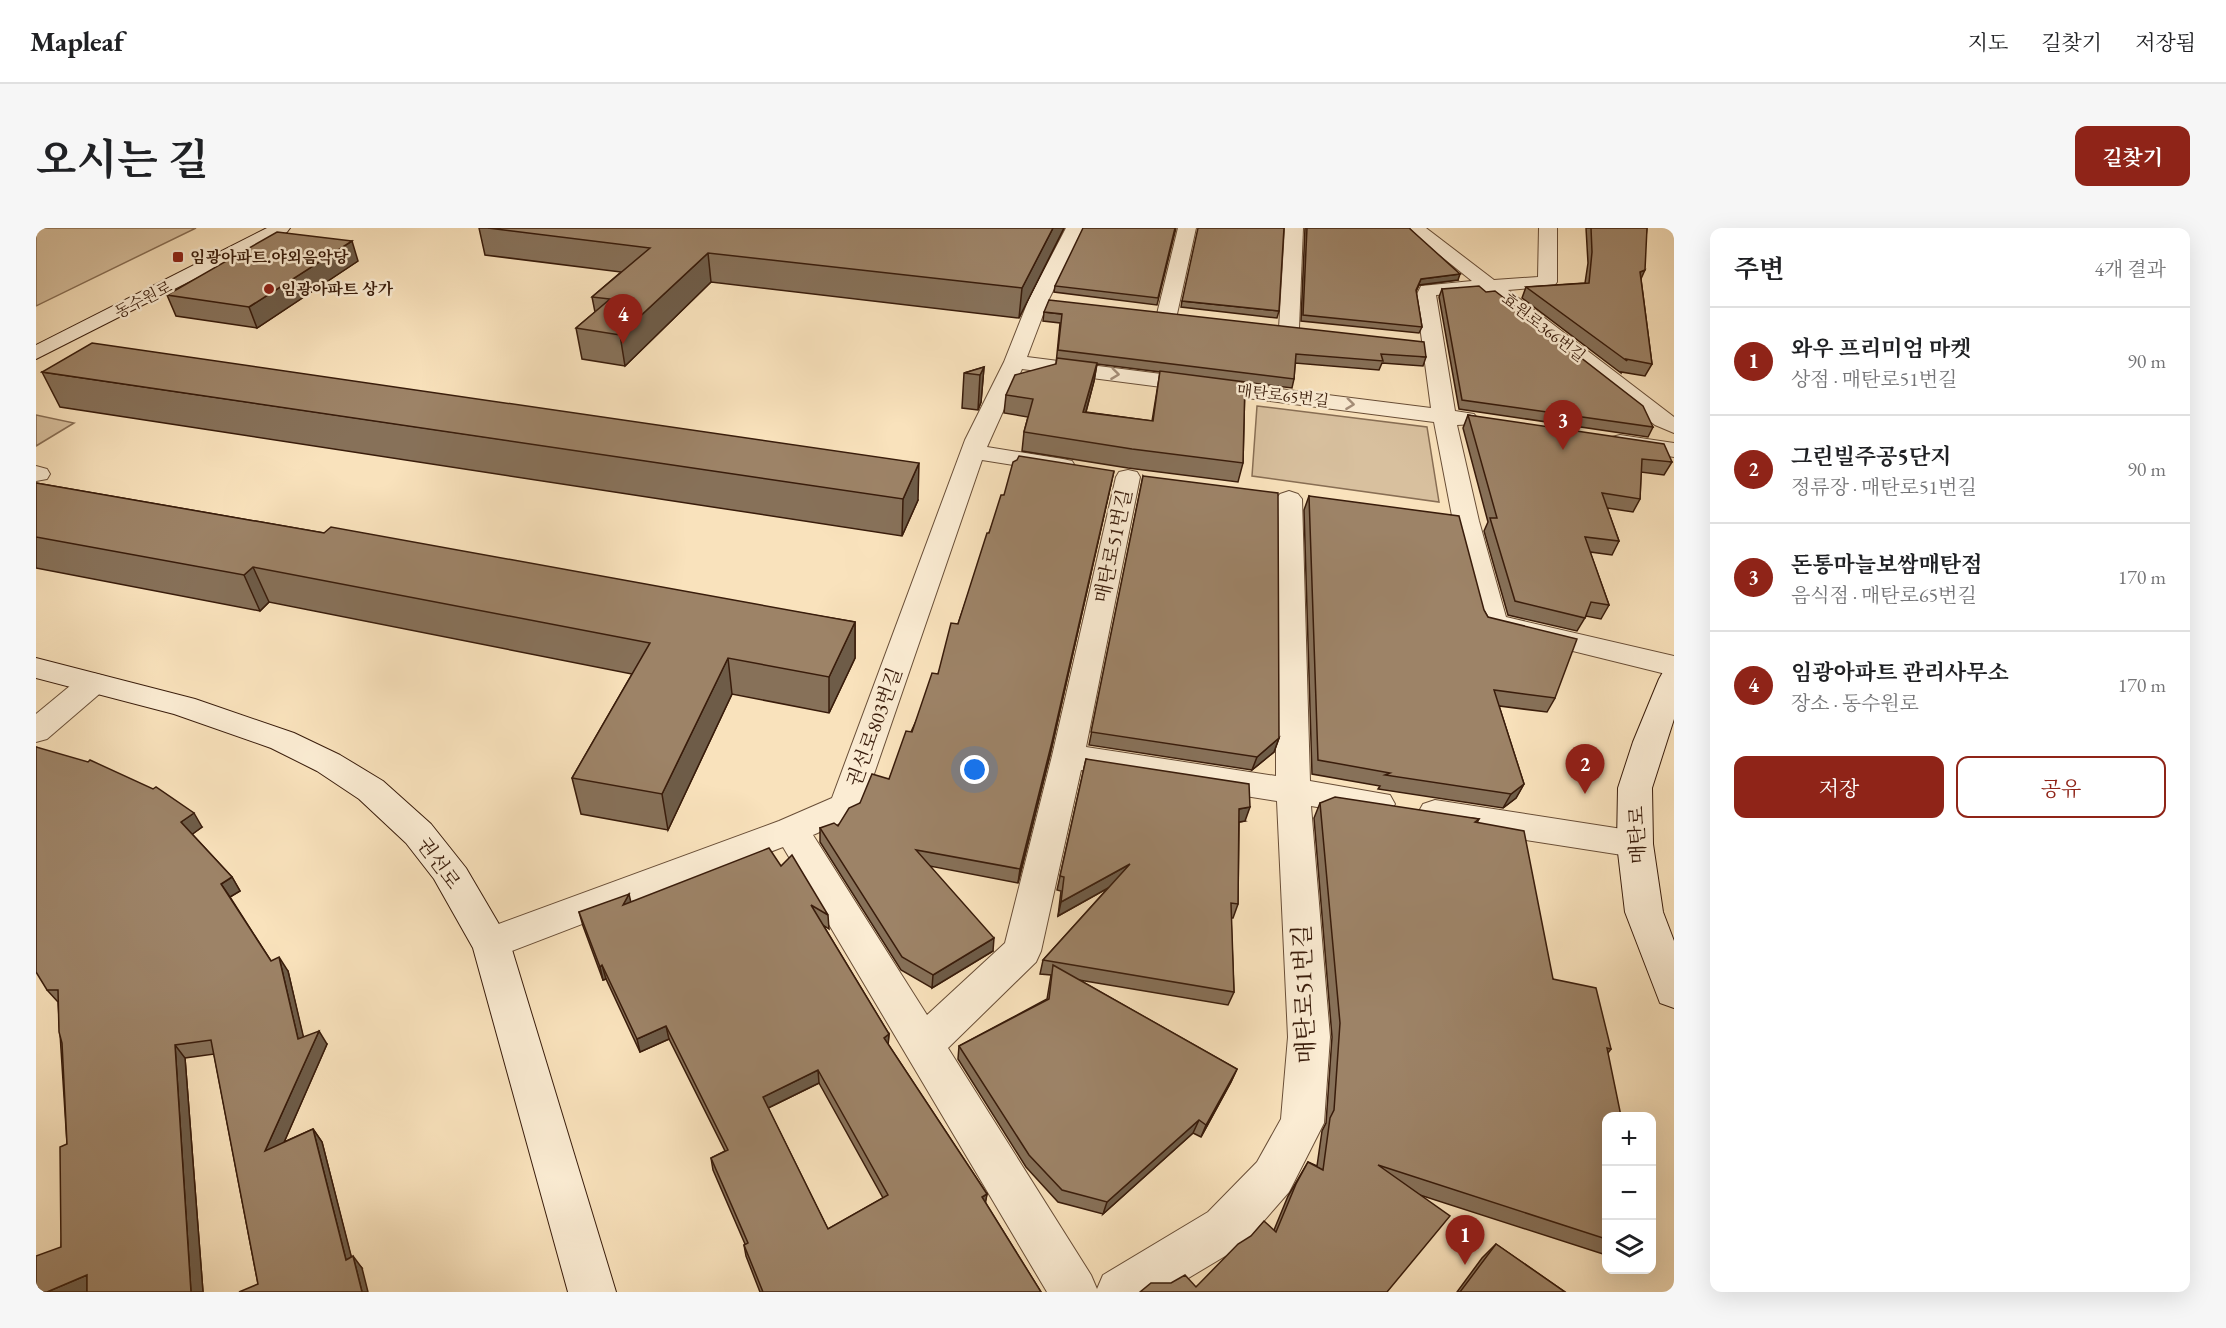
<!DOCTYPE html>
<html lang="ko">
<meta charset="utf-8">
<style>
body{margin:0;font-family:"EB Garamond","Noto Serif KR",serif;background:#f6f6f6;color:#202124}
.controls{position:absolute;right:18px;bottom:18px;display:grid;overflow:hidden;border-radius:12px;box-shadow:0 6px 24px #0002}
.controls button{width:54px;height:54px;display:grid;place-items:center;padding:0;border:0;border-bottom:2px solid #e0e0e0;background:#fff;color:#202124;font:30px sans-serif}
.you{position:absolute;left:939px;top:542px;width:21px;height:21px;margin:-15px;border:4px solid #fff;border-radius:50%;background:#1a73e8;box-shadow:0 0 0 9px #1a73e833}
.badge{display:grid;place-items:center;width:39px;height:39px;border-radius:50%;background:#8f2418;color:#fff;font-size:20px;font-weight:700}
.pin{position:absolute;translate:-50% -50px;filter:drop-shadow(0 2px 3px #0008)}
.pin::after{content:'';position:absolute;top:32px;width:21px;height:18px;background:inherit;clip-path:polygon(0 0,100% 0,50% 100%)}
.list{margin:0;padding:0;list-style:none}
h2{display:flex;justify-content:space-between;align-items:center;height:78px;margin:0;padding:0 24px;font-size:26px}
h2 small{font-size:20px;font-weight:400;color:#757577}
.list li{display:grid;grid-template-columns:39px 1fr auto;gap:18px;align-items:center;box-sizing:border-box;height:108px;padding:0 24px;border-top:2px solid #e0e0e0}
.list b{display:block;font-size:22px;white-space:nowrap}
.list p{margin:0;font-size:20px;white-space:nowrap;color:#757577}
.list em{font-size:20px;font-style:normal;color:#757577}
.actions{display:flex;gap:12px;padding:18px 24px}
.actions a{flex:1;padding:14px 0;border:2px solid #8f2418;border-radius:12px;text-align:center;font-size:21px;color:#8f2418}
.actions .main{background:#8f2418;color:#fff}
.icon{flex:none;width:33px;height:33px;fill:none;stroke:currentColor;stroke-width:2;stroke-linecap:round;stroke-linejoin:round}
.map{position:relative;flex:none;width:1638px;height:1064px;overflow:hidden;border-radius:12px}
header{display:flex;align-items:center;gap:36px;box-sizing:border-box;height:84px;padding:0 30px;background:#fff;border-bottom:2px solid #e0e0e0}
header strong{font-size:28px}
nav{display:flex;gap:33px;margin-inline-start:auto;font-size:21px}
.intro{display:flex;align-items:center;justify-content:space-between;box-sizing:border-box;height:144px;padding:0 36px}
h1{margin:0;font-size:42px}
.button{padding:15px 27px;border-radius:12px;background:#8f2418;color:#fff;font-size:21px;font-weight:700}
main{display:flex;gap:36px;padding:0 36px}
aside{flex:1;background:#fff;border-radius:12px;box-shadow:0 6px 24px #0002}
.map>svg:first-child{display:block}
.green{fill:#d8c09e;stroke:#886e54;stroke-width:1.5}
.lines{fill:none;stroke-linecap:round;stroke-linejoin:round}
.street-casing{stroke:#694e37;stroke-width:2}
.secondary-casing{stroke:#391c0b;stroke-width:2}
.street{fill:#fbecd3;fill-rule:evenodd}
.secondary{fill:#fbecd3;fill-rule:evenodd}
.wall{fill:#877159;stroke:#391c0b;stroke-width:1.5;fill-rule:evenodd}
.shaded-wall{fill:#6e5c48;stroke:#391c0b;stroke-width:1.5}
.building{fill:#9d8367;stroke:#391c0b;stroke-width:1.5;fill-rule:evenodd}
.oneway{stroke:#a48e79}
.poi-dot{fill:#8f2418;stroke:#fbecd3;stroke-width:2}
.labels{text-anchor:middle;stroke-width:5;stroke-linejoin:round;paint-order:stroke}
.far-poi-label{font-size:16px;font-weight:bold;fill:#391c0b;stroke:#fbecd3;text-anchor:start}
.far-street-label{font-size:16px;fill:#391c0b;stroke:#fbecd3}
.street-label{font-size:20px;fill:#391c0b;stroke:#fbecd3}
.near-street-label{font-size:24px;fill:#391c0b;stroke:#fbecd3}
</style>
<header>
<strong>Mapleaf</strong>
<nav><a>지도</a><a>길찾기</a><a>저장됨</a></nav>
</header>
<div class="intro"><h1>오시는 길</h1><a class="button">길찾기</a></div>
<main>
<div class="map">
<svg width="1638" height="1064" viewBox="0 0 1638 1064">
<rect width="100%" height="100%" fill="#f9e2bc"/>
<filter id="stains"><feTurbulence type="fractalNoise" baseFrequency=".00333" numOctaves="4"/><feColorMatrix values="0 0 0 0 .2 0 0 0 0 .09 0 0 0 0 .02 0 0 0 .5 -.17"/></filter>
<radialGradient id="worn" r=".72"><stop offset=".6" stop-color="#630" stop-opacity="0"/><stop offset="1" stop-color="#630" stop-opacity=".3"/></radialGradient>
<g class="green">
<path d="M0,0H160L0,78Z"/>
<path d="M1221,178L1391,199L1403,274L1216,248Z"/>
<path d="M0,187L38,195L0,218Z"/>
</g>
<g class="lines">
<g class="street-casing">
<g id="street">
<path d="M1030,0H1048L1013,71L991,129L1395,180L1380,68L1385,58L1436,53L1370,0H1390L1458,52L1502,49L1503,0H1521V54L1518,58L1472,62L1638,189V205L1619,197L1449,64L1400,67L1419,183L1438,186L1442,191L1438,196L1421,197L1443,293L1470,389L1638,428V448L1447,401L1443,395L1417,293L1398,194L986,141L951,219L1027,231L1036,233L1039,238L1036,243L1027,245L946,232L827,578L822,587L777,607L891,787L969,715L1016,528L1080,249L1083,244L1092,242L1101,244L1104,249L1050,519L1240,548V271L1244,266L1253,263L1262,266L1266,271L1274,553L1354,567L1359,576L1354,585L1342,589L1275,578L1294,809L1288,895L1253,964L1206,1018L1129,1064H1011L747,619L455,731L441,726L436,715L441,704L743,593L796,570L929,212L968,134L993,71ZM1045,542L1241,573L1252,809L1245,891L1221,934L1172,984L1067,1047L1061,1061L1055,1047L912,820L1000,734L1005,723Z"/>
<path d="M1142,0H1160L1141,86L1138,90H1124L1121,86Z"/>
<path d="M1249,0H1267L1263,100L1260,104H1246L1243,100Z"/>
<path d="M1584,207L1638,215V229L1576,219L1572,214L1576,209Z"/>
<path d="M0,238L11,241L14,246L11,251L0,253Z"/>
<path d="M57,445L68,448L72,455L68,462L11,511L0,514V486L46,448Z"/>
<path d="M1399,572L1599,603L1612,606L1617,616L1612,626L1599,629L1399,598L1387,594L1382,585L1387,576Z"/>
</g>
</g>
<g class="secondary-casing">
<g id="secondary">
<path d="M231,0H254L251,4L0,131V117Z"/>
<path d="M0,430L159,471L258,505L304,527L347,553L395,596L430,640L474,715L580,1064H532L437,720L398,651L370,615L323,571L281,543L235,520L138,486L0,450Z"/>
<path d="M1638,441V491L1616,560L1617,616L1627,684L1638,713V780L1624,775L1589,684L1581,616L1582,560L1597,514L1623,451L1627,444Z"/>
</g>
</g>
<use href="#street" class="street"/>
<use href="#secondary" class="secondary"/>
</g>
<g class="wall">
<path d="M443,0H1028L983,90L675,54L589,138L546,131L540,100L559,84L556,69L585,44L449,27Z"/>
<path d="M1140,0L1121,77L1018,64L1019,58Z"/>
<path d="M1269,0H1373L1422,52L1383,57L1380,63L1386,99L1383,105L1265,93Z"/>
<path d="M1550,0H1611L1605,51L1616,136L1609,148L1585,144V145L1486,70L1490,59L1549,55L1552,35Z"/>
<path d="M322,33L221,100L140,88L131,67Z"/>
<path d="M1406,61L1617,199L1612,209L1423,181L1403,69Z"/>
<path d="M1146,73L1243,83L1241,90L1145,79Z"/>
<path d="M1008,84L1390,129L1387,138L1346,135L1343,142L1259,135L1258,151L1256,160L1209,154L1207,235L1202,254L1092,240L986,223L988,204L992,189L968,185L970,167L1020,136L1024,95L1007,93ZM1061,136L1124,144L1116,193L1050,184L1058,153Z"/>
<path d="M948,139L945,174L942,182L926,180L928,145Z"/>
<path d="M6,144L882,272L866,308L24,179Z"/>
<path d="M1432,187L1636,234L1628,247L1605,244L1604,271L1597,284L1571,280L1583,313L1576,327L1554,324L1573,377L1565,391L1550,388L1541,403L1472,387L1448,303L1452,294L1427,200Z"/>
<path d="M1107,248L1243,510L1238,524L1216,542L1053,517Z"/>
<path d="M0,255L288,305L819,394V430L793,485L696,466L632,602L545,586L536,550L596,446L233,374L224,383L0,340Z"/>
<path d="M1075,256L1014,527L982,655L894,638L957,723L896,760L865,742L784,614V600L802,598L824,575L853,551L902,446L922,396L953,305L968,267Z"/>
<path d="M1273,268L1448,382L1452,389L1519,470L1511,484L1463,478L1488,556L1480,570L1467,580L1342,561L1344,558L1276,546L1268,282Z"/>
<path d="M0,519L166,599L156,606L196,649L204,663L194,669L235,733L252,743L267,809L291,816L248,914L277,901L286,914L315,1029L326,1040L222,1056L178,826L149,830L167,1064H0L25,1019L31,916L22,774L11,762Z"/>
<path d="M1050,531L1209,593L1203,594L1202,676L1197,690H1195L1198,764L1192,777L1043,752L1201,841L1195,854L1165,909L1157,905L1067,986L1022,974L990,939L922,831L923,818L1011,771L1015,747L1004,746L1007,732L1072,660L1022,688L1025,663L1021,662Z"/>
<path d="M1284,575L1443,591L1441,595L1517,751L1575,821L1572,825L1570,888V1027L1384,967L1160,1059L1238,1002L1252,968L1272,934L1281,938L1286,903L1290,895L1296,809L1278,590Z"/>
<path d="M745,638L792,687L793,701L787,697L853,806L852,816L951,966L949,974L1005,1064H724L710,1028L708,1017L709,1016L677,942L675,930L689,923L633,811L604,824L570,751L567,752L547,698L543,684L595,674ZM783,855L847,970L792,1001L732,880Z"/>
<path d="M1460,1016L1529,1064H1421L1446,1030Z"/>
</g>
<g class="shaded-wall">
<path d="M1017,0H1028L983,90L986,60Z"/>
<path d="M316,13L322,33L221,100L213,79Z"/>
<path d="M672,25L675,54L589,138L584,107Z"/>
<path d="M1609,42L1604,53V44Z"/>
<path d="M1424,46L1422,52L1383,57L1378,68L1385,51Z"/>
<path d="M1061,135L1058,153L1045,202L1047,184Z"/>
<path d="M948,139L945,174L942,182L944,147Z"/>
<path d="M883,235L882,272L866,308L867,271Z"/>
<path d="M1078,243L1014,527L982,655L984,641Z"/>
<path d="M217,339L233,374L224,383L208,347Z"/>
<path d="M819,394V430L793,485V449Z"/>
<path d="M692,430L696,466L632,602L626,566Z"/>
<path d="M1243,510L1238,524L1216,542L1221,529Z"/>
<path d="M1488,556L1480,570L1467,580L1475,566Z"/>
<path d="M1214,579L1209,593L1198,595L1203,581Z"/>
<path d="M158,585L166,599L154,608L145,594Z"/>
<path d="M1094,636L1090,650L1022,688L1025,674Z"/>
<path d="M196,649L204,663L194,669L185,656Z"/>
<path d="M593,666L596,679L587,677Z"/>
<path d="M958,710L957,723L896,760L897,747Z"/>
<path d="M243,729L252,743L271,824L262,811Z"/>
<path d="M566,737L570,751L567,752L564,739Z"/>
<path d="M630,798L633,811L604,824L601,811Z"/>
<path d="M283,803L291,816L239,935L229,923Z"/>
<path d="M853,806L852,819L848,810Z"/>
<path d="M139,817L149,830L167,1064H155Z"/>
<path d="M1201,841L1195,854L1165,909L1170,897Z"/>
<path d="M782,842L783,855L728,882L727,869Z"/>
<path d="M1163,892L1157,905L1067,986L1071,974Z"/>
<path d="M277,901L286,914L319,1043L310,1032Z"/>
<path d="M951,966L949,978L946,969Z"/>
<path d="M317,1028L326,1040L332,1064H326Z"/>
<path d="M51,1047V1064H11Z"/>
</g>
<g class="building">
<path d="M452,0H1017L986,60L672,25L584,107L540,100L574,71L556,69L614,20Z"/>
<path d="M1047,0H1139L1122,70L1019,58Z"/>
<path d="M1162,0H1248L1243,83L1146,73Z"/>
<path d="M1271,0H1373L1424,46L1385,51L1380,62L1386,99L1267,87Z"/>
<path d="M1555,0H1611L1609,42L1604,44L1616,136L1590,131L1591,133L1490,59L1553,55L1556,24Z"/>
<path d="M241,4L316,13L213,79L131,67Z"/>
<path d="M1443,58L1450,64L1459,63L1607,178L1617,199L1426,172L1406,61Z"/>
<path d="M1013,72L1388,114L1390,129L1345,126L1347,133L1260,126L1258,151L1022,122L1026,86L1008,84Z"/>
<path d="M56,115L883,235L867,271L6,144Z"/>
<path d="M1021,130L1061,135L1047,184L1117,193L1124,143L1209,154L1207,235L1096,221L988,204L997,171L970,167L979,147L1020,136Z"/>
<path d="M948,139L944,147L928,145Z"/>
<path d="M1432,187L1628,216L1636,234L1606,231L1604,271L1566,265L1583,313L1549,309L1573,377L1555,374L1549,390L1479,373L1454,290H1461Z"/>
<path d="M983,228L1078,243L1016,514L984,641L880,622L958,710L897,747L866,729L784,600L798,595L802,598L813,580L824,575L836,546L853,551L870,503L876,504L896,445L902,446L915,395L922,396L951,305H953L965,267H968L977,234L981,232Z"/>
<path d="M1107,248L1242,265L1243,510L1221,529L1055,504Z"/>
<path d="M0,255L288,305L295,299L819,394L793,449L692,430L626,566L536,550L614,415L217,339L208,347L0,309Z"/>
<path d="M1273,268L1423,288L1448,382L1452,389L1541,411L1519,470L1458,462L1488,556L1475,566L1349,547L1354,545L1282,532Z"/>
<path d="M0,519L52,534L54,532L117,561L120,559L158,585L145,594L196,649L185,656L235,733L243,729L262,811L283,803L229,923L277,901L310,1032L317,1028L326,1064H203L222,1056L175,812L139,817L155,1064H51V1047L11,1064H0V1028L25,1019L24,919L31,916L26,815L23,804L22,762H11L0,744Z"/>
<path d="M1050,531L1213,556L1214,579L1203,581L1202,676L1195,675L1198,764L1007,732L1094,636L1025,674L1028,649L1024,648Z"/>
<path d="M1299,569L1443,591L1439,594L1488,603L1517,751L1560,760L1575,821L1571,820L1585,888H1570V1011L1342,937L1414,988L1351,1064H1104L1115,1055H1135L1149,1047L1160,1059L1202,1016L1215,1008L1228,993L1240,1004L1260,956L1272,934L1287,942L1294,890L1298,882L1304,795L1284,575Z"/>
<path d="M733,620L745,638L756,627L792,687L775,677L853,806L848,810L951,966L946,969L1005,1064H727L708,1017L712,1015L675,930L692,922L630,798L601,811L566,737L564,739L543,684L593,666L587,677ZM782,842L852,967L792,1001L727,869Z"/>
<path d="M1017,737L1201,841L1170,897L1163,892L1071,974L1026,962L993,927L923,818L1013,771Z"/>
<path d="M1460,1016L1529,1064H1424Z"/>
</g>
<defs><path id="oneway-chevron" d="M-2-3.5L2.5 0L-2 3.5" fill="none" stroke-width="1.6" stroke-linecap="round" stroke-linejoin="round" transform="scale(1.5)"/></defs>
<g class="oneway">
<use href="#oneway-chevron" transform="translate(1079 146) rotate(7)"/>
<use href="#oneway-chevron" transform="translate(1314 176) rotate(7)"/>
</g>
<g class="poi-dot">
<rect x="136" y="23" width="12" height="12" rx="3"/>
<circle cx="233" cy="61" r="6"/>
</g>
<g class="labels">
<g class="far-poi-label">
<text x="154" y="35">임광아파트.야외음악당</text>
<text x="245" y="67">임광아파트 상가</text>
</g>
<g class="far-street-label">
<text transform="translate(107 71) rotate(-27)" y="6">동수원로</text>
<text transform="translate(1508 99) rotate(38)" y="6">효원로366번길</text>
<text transform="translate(1247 167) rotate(7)" y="6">매탄로65번길</text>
</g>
<g class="street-label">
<text transform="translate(1077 318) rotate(-78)" y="7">매탄로51번길</text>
<text transform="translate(838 499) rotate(-70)" y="7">권선로803번길</text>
<text transform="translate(1601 607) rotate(-92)" y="7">매탄로</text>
<text transform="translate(403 635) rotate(54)" y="7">권선로</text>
</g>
<g class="near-street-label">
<text transform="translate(1268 766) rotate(-92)" y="8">매탄로51번길</text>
</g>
</g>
<rect width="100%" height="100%" filter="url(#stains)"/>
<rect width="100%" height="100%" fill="url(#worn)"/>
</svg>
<div class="controls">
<button>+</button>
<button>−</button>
<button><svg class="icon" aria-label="layers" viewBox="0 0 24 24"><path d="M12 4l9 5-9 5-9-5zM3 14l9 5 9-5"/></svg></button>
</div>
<div class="you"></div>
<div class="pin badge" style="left:1429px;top:1037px">1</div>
<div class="pin badge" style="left:1549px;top:566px">2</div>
<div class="pin badge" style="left:1527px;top:222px">3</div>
<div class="pin badge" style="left:587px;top:116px">4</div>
</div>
<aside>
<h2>주변<small>4개 결과</small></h2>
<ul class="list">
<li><span class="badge">1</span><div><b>와우 프리미엄 마켓</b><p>상점 · 매탄로51번길</p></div><em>90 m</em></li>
<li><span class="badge">2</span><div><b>그린빌주공5단지</b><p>정류장 · 매탄로51번길</p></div><em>90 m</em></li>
<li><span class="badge">3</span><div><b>돈통마늘보쌈매탄점</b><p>음식점 · 매탄로65번길</p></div><em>170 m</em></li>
<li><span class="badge">4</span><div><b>임광아파트 관리사무소</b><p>장소 · 동수원로</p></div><em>170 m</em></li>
</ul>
<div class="actions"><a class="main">저장</a><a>공유</a></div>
</aside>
</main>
